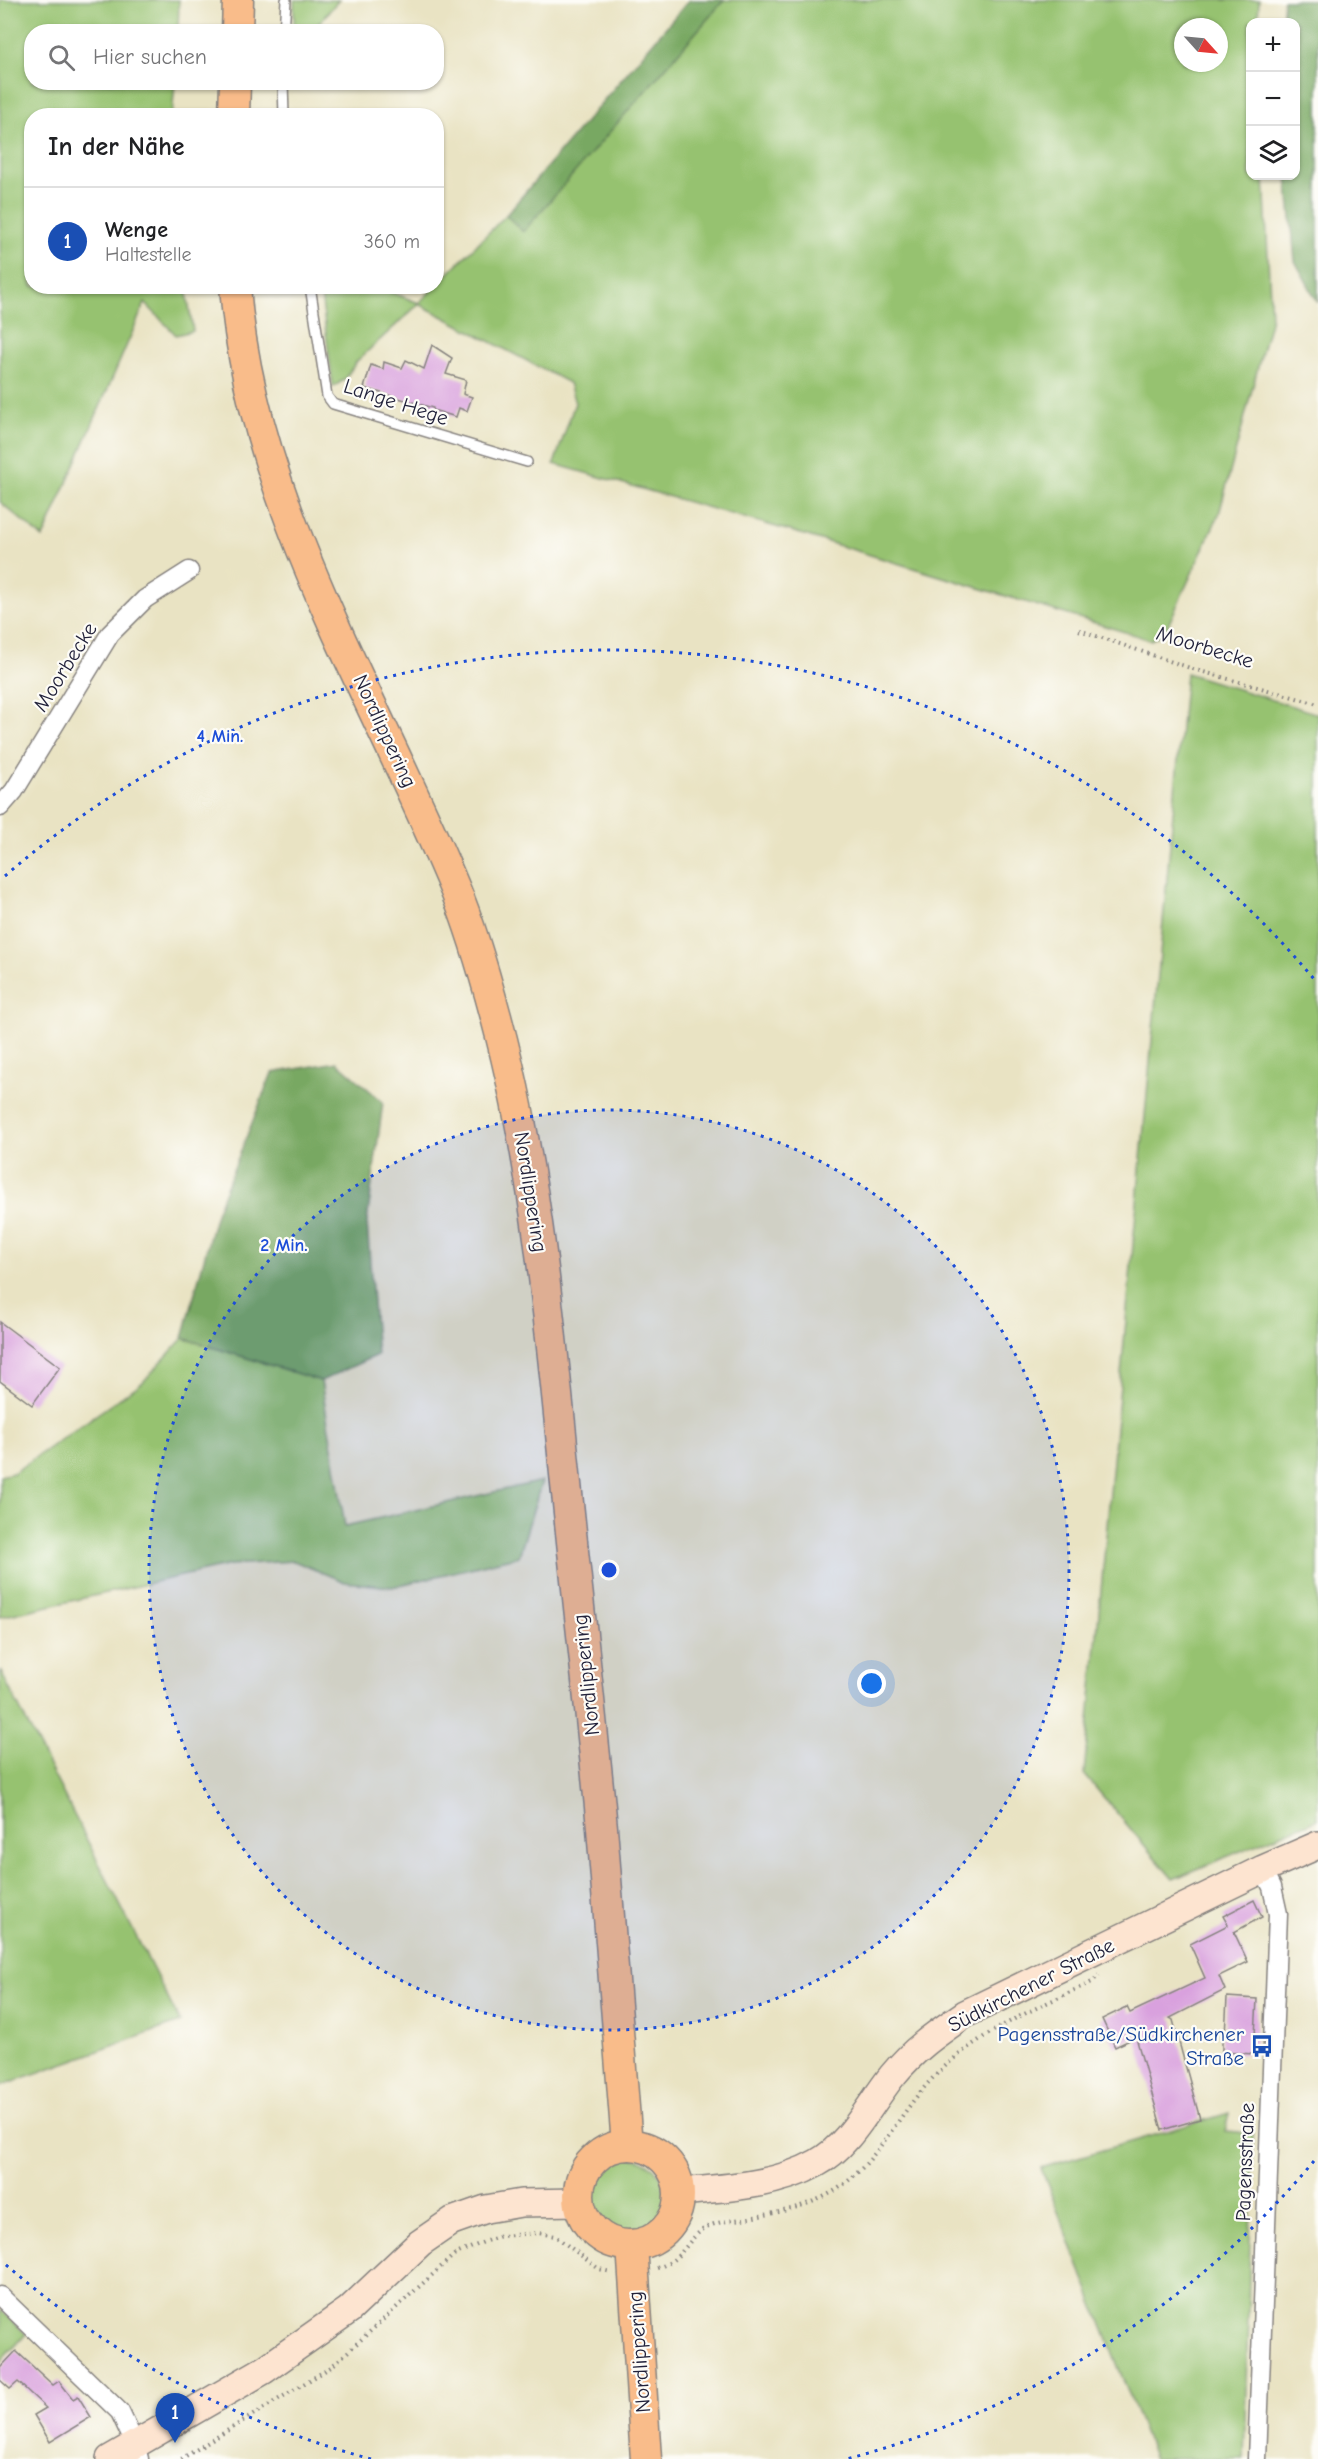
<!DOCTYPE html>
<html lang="de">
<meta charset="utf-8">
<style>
body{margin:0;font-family:"Comic Neue",sans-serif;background:#f6f6f6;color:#202124}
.controls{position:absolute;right:18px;top:18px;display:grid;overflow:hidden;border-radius:12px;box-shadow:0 2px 4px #0004}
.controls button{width:54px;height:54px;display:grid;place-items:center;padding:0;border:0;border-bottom:2px solid #e0e0e0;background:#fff;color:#202124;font:30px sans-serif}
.compass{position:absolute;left:1174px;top:18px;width:54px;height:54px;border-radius:50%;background:#fff;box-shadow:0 2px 4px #0004;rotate:117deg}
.you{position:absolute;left:872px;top:1684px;width:21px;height:21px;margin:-15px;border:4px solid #fff;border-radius:50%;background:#1a73e8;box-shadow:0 0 0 9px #1a73e833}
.badge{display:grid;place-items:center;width:39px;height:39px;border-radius:50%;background:#1f6fb2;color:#fff;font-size:20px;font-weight:700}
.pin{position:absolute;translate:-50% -50px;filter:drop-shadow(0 2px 3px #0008)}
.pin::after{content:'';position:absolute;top:32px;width:21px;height:18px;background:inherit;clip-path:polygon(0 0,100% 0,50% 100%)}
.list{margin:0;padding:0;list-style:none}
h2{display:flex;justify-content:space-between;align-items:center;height:78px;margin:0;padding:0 24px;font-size:26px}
h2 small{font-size:20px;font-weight:400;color:#757577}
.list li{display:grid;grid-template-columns:39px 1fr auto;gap:18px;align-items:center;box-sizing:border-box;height:108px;padding:0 24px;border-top:2px solid #e0e0e0}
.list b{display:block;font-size:22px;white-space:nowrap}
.list p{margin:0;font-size:20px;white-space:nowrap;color:#757577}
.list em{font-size:20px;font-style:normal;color:#757577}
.icon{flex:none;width:33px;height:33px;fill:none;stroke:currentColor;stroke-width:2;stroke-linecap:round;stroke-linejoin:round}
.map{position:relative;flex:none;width:1318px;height:2459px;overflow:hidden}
.search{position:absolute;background:#fff;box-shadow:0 2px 4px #0004;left:24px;top:24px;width:420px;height:66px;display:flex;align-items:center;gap:15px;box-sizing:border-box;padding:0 21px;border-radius:24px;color:#757577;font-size:22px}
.panel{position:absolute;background:#fff;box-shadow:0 2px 4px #0004;left:24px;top:108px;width:420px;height:186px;border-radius:24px}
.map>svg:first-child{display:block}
.green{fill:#96c270;stroke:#5c7256;stroke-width:1.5;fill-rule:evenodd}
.forest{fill:#78a862;stroke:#4d654e;stroke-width:1.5}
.building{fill:#d9a1de}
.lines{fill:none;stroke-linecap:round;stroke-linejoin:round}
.lane-casing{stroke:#86827f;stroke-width:12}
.street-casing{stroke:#86827f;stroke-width:21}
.secondary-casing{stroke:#86827f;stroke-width:30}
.primary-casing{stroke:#86827f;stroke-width:33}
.path{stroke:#86827f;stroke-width:4;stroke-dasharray:1.5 4.5;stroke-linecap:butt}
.lane{stroke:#fff;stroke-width:9}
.street{stroke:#fff;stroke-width:18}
.secondary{stroke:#fde4d0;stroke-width:27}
.primary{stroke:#f9bc8a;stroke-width:30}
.ring{fill:none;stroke:#1d4ed8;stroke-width:3;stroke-dasharray:3 6}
.labels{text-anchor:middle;stroke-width:4.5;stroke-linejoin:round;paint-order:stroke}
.street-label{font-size:21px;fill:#22223b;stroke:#fdfcf7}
.transit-label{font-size:21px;fill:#164399;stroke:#fdfcf7;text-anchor:end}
.centre{fill:#1d4ed8;stroke:#fdfcf7;stroke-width:3}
.ring-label{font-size:18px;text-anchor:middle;font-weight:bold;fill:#1d4ed8;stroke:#fdfcf7;stroke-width:4.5;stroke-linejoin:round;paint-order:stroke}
</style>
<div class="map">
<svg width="1318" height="2459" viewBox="0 0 1318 2459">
<rect width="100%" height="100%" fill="#fdfcf7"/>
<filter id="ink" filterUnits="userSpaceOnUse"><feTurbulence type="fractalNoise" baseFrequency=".0167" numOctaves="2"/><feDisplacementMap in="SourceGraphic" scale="12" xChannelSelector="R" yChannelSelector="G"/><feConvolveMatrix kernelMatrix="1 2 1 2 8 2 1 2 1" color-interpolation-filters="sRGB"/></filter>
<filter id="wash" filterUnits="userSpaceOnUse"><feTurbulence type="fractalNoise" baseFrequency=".008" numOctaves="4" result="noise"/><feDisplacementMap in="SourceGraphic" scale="24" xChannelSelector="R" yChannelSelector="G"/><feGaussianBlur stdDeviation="1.35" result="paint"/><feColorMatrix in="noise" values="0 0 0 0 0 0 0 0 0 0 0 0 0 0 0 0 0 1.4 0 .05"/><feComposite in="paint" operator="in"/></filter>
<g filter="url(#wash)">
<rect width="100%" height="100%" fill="#e9e3c3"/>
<g class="green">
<path d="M0,0H179L178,31L32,32V82L175,83L172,115L32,116V286L186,287L193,331L176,335L145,303L43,538L0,502Z"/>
<path d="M294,0H339L311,32L294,31Z"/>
<path d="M724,0H1259L1258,22H1250V176H1264L1271,318L1219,514L1165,632L1151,640L801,534L554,464L575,403L569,383L419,304L357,361L344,380L333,387L320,287H378L419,303L506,215L523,231ZM1183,27H1219V63H1183Z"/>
<path d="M1186,673L1318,714V1819L1173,1879L1084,1774Z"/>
<path d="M183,1338L321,1381L345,1526L542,1481L519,1556L392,1587L345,1582L294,1561L230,1565L0,1617V1476L13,1473L143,1382Z"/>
<path d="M0,1670L180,2022L0,2086Z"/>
<path d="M1229,2113L1225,2131L1253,2133L1244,2459H1154L1041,2168Z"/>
<circle cx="628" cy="2195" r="37"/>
<path d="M0,2309L26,2334L0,2363Z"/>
</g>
<g class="forest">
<path d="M689,0H724L523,232L506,215Z"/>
<path d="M1283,0H1318V303L1295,261L1287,176H1296V22H1283Z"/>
<path d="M337,1062L383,1102L367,1222L377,1355L321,1381L183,1338L216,1213L272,1073Z"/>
</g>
<g id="blocks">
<g class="building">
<path d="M432,345L452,358L446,374L466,380L463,394L472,397L467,411L459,408L456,417L433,410V408L364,388L371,365L383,369L384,362L402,368L406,360L424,369Z"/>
<path d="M0,1322L60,1367L32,1405L0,1381Z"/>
<path d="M1254,1900L1262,1917L1234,1932L1248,1962L1219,1976L1225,1990L1170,2018L1173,2020L1200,2119L1162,2130L1136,2037L1115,2047L1102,2019L1127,2007L1130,2013L1205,1978L1190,1944L1228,1925L1223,1916Z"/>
<path d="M1227,1997L1257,1999L1254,2054L1222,2052V2036H1225Z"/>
<path d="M16,2351L53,2385L59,2381L73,2399L78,2396L91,2417L50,2442L34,2415L46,2408L18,2382L10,2389L0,2380V2368Z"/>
</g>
</g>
</g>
<g filter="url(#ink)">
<use href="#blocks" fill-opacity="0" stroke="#86827f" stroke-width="1.5"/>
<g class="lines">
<g class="lane-casing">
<g id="lane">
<path d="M284,32L286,0"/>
<path d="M283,82L284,116"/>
<path d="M310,286L327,396L333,404L527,462"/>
</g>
</g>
<g class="street-casing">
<g id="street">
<path d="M0,807L14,791L110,634L145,599L189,571"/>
<path d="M0,2296L120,2412L135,2444L139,2459"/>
<path d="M1257,2459L1278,1914L1272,1887L1263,1869"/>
</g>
</g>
<g class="secondary-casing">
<g id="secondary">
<path d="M679,2192C724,2188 776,2186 817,2163C850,2145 869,2105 892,2076C914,2049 936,2034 965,2014L1263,1869L1318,1845"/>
<path d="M110,2459L264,2370L349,2310L420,2243L452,2221L486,2209L521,2203L579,2202"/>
</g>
</g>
<g class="primary-casing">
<g id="primary">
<path d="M237,32L238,0"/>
<path d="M234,116L235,82"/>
<path d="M235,286C250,499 375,695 455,889C472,929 485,976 496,1017C539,1176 551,1340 568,1503C579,1611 592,1720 602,1828C611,1934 618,2039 627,2145"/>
<circle cx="629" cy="2195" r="50"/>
<path d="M632,2245L646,2459"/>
</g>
</g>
<g class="path">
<path d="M1079,630L1193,669L1318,704"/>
<path d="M657,2268C683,2260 686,2240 705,2228C717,2221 736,2220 749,2218C782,2212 816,2205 843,2185C880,2157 899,2114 930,2081C975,2033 1034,2009 1092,1982L1099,1975"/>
<path d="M181,2459L331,2367L454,2255L486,2241L501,2236L538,2233L555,2236L599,2269L611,2272"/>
</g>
<use href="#lane" class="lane"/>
<use href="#street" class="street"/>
<use href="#secondary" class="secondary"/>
<use href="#primary" class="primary"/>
</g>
</g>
<circle cx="609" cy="1570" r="460" fill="#1d4ed8" fill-opacity=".12"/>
<g class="ring">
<circle cx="609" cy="1570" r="460"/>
<path d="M1314 2161A920 920 0 0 1 847 2459M371 2459A920 920 0 0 1 5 2264M5 876A920 920 0 0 1 1314 979"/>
</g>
<defs>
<g id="bus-bare" transform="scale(1.8)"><path d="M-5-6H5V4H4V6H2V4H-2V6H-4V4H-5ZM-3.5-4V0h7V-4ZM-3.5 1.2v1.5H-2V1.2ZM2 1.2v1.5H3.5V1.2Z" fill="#1a4fb4" stroke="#fdfcf7" stroke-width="2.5" paint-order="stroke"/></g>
</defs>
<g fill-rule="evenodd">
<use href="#bus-bare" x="1262" y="2046"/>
</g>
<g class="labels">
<g class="street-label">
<text transform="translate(396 402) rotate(18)" y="7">Lange Hege</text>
<text transform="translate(1205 647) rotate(17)" y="7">Moorbecke</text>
<text transform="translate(65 667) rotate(-58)" y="7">Moorbecke</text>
<text transform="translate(385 731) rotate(65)" y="7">Nordlippering</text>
<text transform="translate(531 1192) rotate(81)" y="7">Nordlippering</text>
<text transform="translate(586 1675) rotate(-96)" y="7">Nordlippering</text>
<text transform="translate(1031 1985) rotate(-27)" y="7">Südkirchener Straße</text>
<text transform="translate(1245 2162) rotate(-88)" y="7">Pagensstraße</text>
<text transform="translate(639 2352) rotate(-94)" y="7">Nordlippering</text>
</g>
<g class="transit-label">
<text x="1244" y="2041">Pagensstraße/Südkirchener<tspan x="1244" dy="24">Straße</tspan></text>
</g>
</g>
<circle cx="609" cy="1570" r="9" class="centre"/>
<g class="ring-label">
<text x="220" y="742">4 Min.</text>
<text x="284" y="1251">2 Min.</text>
</g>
</svg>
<div class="controls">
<button>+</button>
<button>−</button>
<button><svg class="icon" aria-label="layers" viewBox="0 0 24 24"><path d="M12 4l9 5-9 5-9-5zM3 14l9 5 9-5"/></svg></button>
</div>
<svg class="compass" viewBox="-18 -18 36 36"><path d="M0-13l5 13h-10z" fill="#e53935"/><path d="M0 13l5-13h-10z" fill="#757577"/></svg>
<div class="you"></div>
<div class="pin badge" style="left:175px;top:2443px;background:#1a4fb4">1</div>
<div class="search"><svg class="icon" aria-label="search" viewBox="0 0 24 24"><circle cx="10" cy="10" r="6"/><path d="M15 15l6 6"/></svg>Hier suchen</div>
<section class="panel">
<h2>In der Nähe<small></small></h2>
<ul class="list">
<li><span class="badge" style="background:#1a4fb4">1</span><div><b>Wenge</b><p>Haltestelle</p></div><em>360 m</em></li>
</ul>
</section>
</div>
